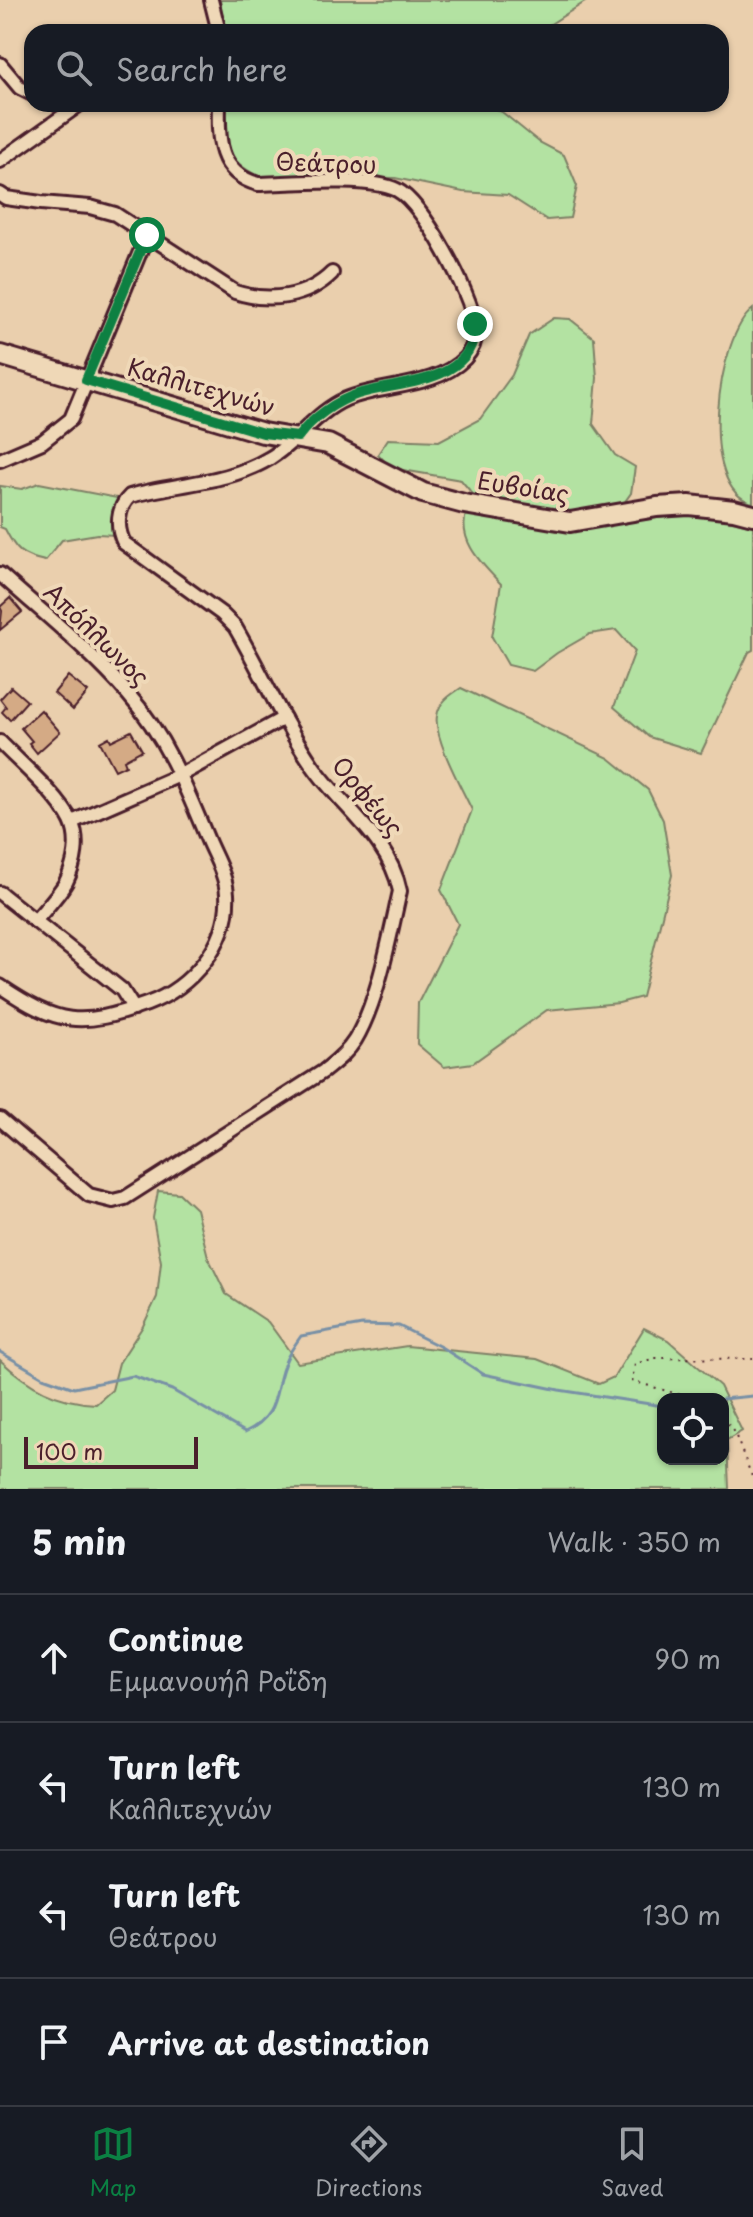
<!DOCTYPE html>
<meta charset="utf-8">
<style>
body{margin:0;font-family:"Playpen Sans",sans-serif;background:#242831;color:#f1f3f6}
.controls{position:absolute;right:24px;bottom:24px;display:grid;overflow:hidden;border-radius:16px;box-shadow:0 2px 6px #0004}
.controls button{width:72px;height:72px;display:grid;place-items:center;padding:0;border:0;border-bottom:2px solid #363941;background:#171b24;color:#f1f3f6;font:40px sans-serif}
.scale{position:absolute;left:24px;bottom:20px;width:174px;box-sizing:border-box;padding-left:8px;border:4px solid #4a1f2b;border-top:0;font-size:22px;line-height:28px;white-space:nowrap;color:#4a1f2b;-webkit-text-stroke:6px #efd8b7;paint-order:stroke}
.stop{position:absolute;width:24px;height:24px;margin:-18px;border:6px solid #0b8043;border-radius:50%;background:#fff}
.stop.end{background:#0b8043;border-color:#fff;box-shadow:0 2px 8px #0008}
.list{margin:0;padding:0;list-style:none}
h2{display:flex;justify-content:space-between;align-items:center;height:104px;margin:0;padding:0 32px;font-size:34px}
h2 small{font-size:26px;font-weight:400;color:#9ea1a6}
.list li{display:grid;grid-template-columns:52px 1fr auto;gap:24px;align-items:center;box-sizing:border-box;height:128px;padding:0 32px;border-top:2px solid #363941}
.list b{display:block;font-size:30px;white-space:nowrap}
.list p{margin:0;font-size:26px;white-space:nowrap;color:#9ea1a6}
.list em{font-size:26px;font-style:normal;color:#9ea1a6}
.icon{flex:none;width:44px;height:44px;fill:none;stroke:currentColor;stroke-width:2;stroke-linecap:round;stroke-linejoin:round}
.map{position:relative;flex:none;width:753px;height:1489px;overflow:hidden}
.search{position:absolute;background:#171b24;box-shadow:0 2px 6px #0004;left:24px;right:24px;top:24px;height:88px;display:flex;align-items:center;gap:20px;box-sizing:border-box;padding:0 28px;border-radius:24px;color:#9ea1a6;font-size:30px}
.sheet{height:616px;background:#171b24}
nav{display:flex;justify-content:space-around;align-items:center;box-sizing:border-box;height:112px;border-top:2px solid #363941;background:#171b24;font-size:22px;color:#9ea1a6}
nav a{display:grid;justify-items:center;gap:4px}
nav .on{color:#0b8043}
.map>svg:first-child{display:block}
.green{fill:#b3e2a2;stroke:#7e8066;stroke-width:2;fill-rule:evenodd}
.lines{fill:none;stroke-linecap:round;stroke-linejoin:round}
.stream{stroke:#7890a6;stroke-width:3}
.building{fill:#d4aa85;stroke:#4a1f2b;stroke-width:2}
.street-casing{stroke:#4a1f2b;stroke-width:18}
.secondary-casing{stroke:#4a1f2b;stroke-width:24}
.path{stroke:#4a1f2b;stroke-width:2;stroke-dasharray:2 6;stroke-linecap:butt}
.street{stroke:#efd8b7;stroke-width:12}
.secondary{stroke:#efd8b7;stroke-width:18}
.route{stroke:#0b8043;stroke-width:10}
.labels{text-anchor:middle;stroke-width:8;stroke-linejoin:round;paint-order:stroke}
.street-label{font-size:24px;fill:#4a1f2b;stroke:#efd8b7}
</style>
<div class="map">
<svg width="753" height="1489" viewBox="0 0 753 1489">
<rect width="100%" height="100%" fill="#eacfad"/>
<filter id="ink" filterUnits="userSpaceOnUse"><feTurbulence type="fractalNoise" baseFrequency=".0125" numOctaves="2"/><feDisplacementMap in="SourceGraphic" scale="16" xChannelSelector="R" yChannelSelector="G"/><feConvolveMatrix kernelMatrix="1 2 1 2 8 2 1 2 1" color-interpolation-filters="sRGB"/></filter>
<g filter="url(#ink)">
<g class="green">
<path d="M220,0H588L538,32H225Z"/>
<path d="M226,104H485L502,112L539,142L564,155L577,186L570,218L547,220L508,195L463,192L395,178L258,176C222,159 225,140 226,104Z"/>
<path d="M753,309V503C696,490 717,335 753,309Z"/>
<path d="M554,318L570,319L594,338L597,378L593,424L615,455L635,467L631,493L621,507L572,516L476,498L461,480L391,468L378,454L388,439L439,441L480,419L512,375L529,335Z"/>
<path d="M39,483L117,498L114,515L115,535L97,534L62,540L45,561C21,556 16,551 5,529L0,527V486L22,489Z"/>
<path d="M467,511L561,531L679,515H707L753,526V650L749,652L701,753L649,737L614,707L635,651L616,630L590,634L557,653L533,671L508,665L492,637L501,584C482,564 456,540 467,511Z"/>
<path d="M461,688L609,758L648,790L663,820L672,875L642,997L619,1003L547,1010L473,1063L444,1067L417,1044L418,1003L458,924L441,890L472,810C462,789 433,737 437,716C439,702 450,695 461,688Z"/>
<path d="M158,1191L179,1193L196,1209L208,1257L226,1294L268,1322L298,1363L407,1346L537,1359L599,1384L614,1377L644,1328L668,1340L720,1386L742,1431L727,1440L729,1489H0V1360C29,1387 56,1402 96,1404L112,1390L119,1363L143,1326L157,1297L161,1262L153,1218ZM663,1399H723V1459H663Z"/>
</g>
<g class="lines">
<g class="stream">
<path d="M0,1352L43,1377L74,1388L133,1376L172,1390L245,1432C283,1414 272,1389 287,1358C291,1350 296,1343 301,1336L362,1325L399,1326L441,1347L483,1374L559,1390L663,1406"/>
<path d="M722,1399L753,1396"/>
</g>
</g>
<g class="building">
<path d="M10,598L22,612L0,630L2,611L0,607Z"/>
<path d="M68,676L88,692L73,710L54,693Z"/>
<path d="M11,687L27,701L10,720L2,712L6,707L0,699Z"/>
<path d="M41,710L60,732L37,753L29,743L32,741L21,728Z"/>
<path d="M131,731L142,750L124,760L126,765L115,770L100,742L109,737L111,741Z"/>
</g>
<g class="lines">
<g class="street-casing">
<g id="street">
<path d="M211,0L219,32"/>
<path d="M0,64L20,88L32,94"/>
<path d="M0,161L80,104"/>
<path d="M0,194L6,198L41,203L90,207L115,214L235,292C269,303 307,298 332,273"/>
<path d="M0,460L42,442L71,419L147,235"/>
<path d="M0,574C43,613 90,650 128,694C167,738 187,790 209,843C216,859 226,876 227,894C230,943 191,988 147,1004C80,1028 58,1025 0,986"/>
<path d="M0,742C20,763 59,796 71,821C80,840 75,864 66,882C58,896 45,909 35,921"/>
<path d="M72,822L182,774L284,718"/>
<path d="M0,893L122,990L134,1009"/>
<path d="M0,1119L89,1195L113,1201L125,1198L324,1071C335,1062 347,1053 355,1040C378,1002 390,935 400,891C389,838 342,808 313,766C283,723 262,673 235,627L222,614L124,543C116,527 117,508 130,496C177,483 227,484 270,458C298,441 316,412 346,399C383,384 436,388 465,358C474,348 477,336 475,324C471,294 424,204 397,190C370,176 290,183 258,184C218,173 218,139 219,104"/>
</g>
</g>
<g class="secondary-casing">
<path id="secondary" d="M0,355L263,433L328,444L423,493L464,504L570,522L657,507L689,505L734,510L753,515"/>
</g>
<g class="path">
<path d="M695,1399L632,1381L635,1364L655,1358L753,1359"/>
<path d="M723,1417L735,1434L753,1479"/>
</g>
<use href="#street" class="street"/>
<use href="#secondary" class="secondary"/>
</g>
</g>
<g class="lines" filter="url(#ink)">
<path class="route" d="M147,235L86,380L263,433L298,437C312,418 336,401 358,394C401,381 475,384 475,324"/>
</g>
<g class="labels">
<g class="street-label">
<text transform="translate(326 164) rotate(2)" y="8">Θεάτρου</text>
<text transform="translate(201 388) rotate(16)" y="8">Καλλιτεχνών</text>
<text transform="translate(523 488) rotate(9)" y="8">Ευβοίας</text>
<text transform="translate(96 635) rotate(44)" y="8">Απόλλωνος</text>
<text transform="translate(367 797) rotate(50)" y="8">Ορφέως</text>
</g>
</g>
</svg>
<div class="controls">
<button><svg class="icon" aria-label="locate" viewBox="0 0 24 24"><circle cx="12" cy="12" r="6"/><path d="M12 2v4M12 18v4M2 12h4M18 12h4"/></svg></button>
</div>
<div class="scale">100 m</div>
<div class="stop" style="left:147px;top:235px"></div>
<div class="stop end" style="left:475px;top:324px"></div>
<div class="search"><svg class="icon" aria-label="search" viewBox="0 0 24 24"><circle cx="10" cy="10" r="6"/><path d="M15 15l6 6"/></svg>Search here</div>
</div>
<section class="sheet">
<h2>5 min<small>Walk · 350 m</small></h2>
<ul class="list">
<li><svg class="icon" aria-label="ahead" viewBox="0 0 24 24"><path d="M12 20V5M6 11l6-6 6 6"/></svg><div><b>Continue</b><p>Εμμανουήλ Ροΐδη</p></div><em>90 m</em></li>
<li><svg class="icon" aria-label="left" viewBox="0 0 24 24"><path d="M17 20v-9H6M10 6l-5 5 5 5"/></svg><div><b>Turn left</b><p>Καλλιτεχνών</p></div><em>130 m</em></li>
<li><svg class="icon" aria-label="left" viewBox="0 0 24 24"><path d="M17 20v-9H6M10 6l-5 5 5 5"/></svg><div><b>Turn left</b><p>Θεάτρου</p></div><em>130 m</em></li>
<li><svg class="icon" aria-label="arrive" viewBox="0 0 24 24"><path d="M6 21V4h12l-3 4 3 4H6"/></svg><div><b>Arrive at destination</b></div></li>
</ul>
</section>
<nav>
<a class="on"><svg class="icon" aria-label="map" viewBox="0 0 24 24"><path d="M3 6l6-2 6 2 6-2v14l-6 2-6-2-6 2zM9 4v14M15 6v14"/></svg>Map</a>
<a><svg class="icon" aria-label="directions" viewBox="0 0 24 24"><path d="M12 3l9 9-9 9-9-9zM9 14v-3h6M13 9l2 2-2 2"/></svg>Directions</a>
<a><svg class="icon" aria-label="saved" viewBox="0 0 24 24"><path d="M7 4h10v16l-5-4-5 4z"/></svg>Saved</a>
</nav>
